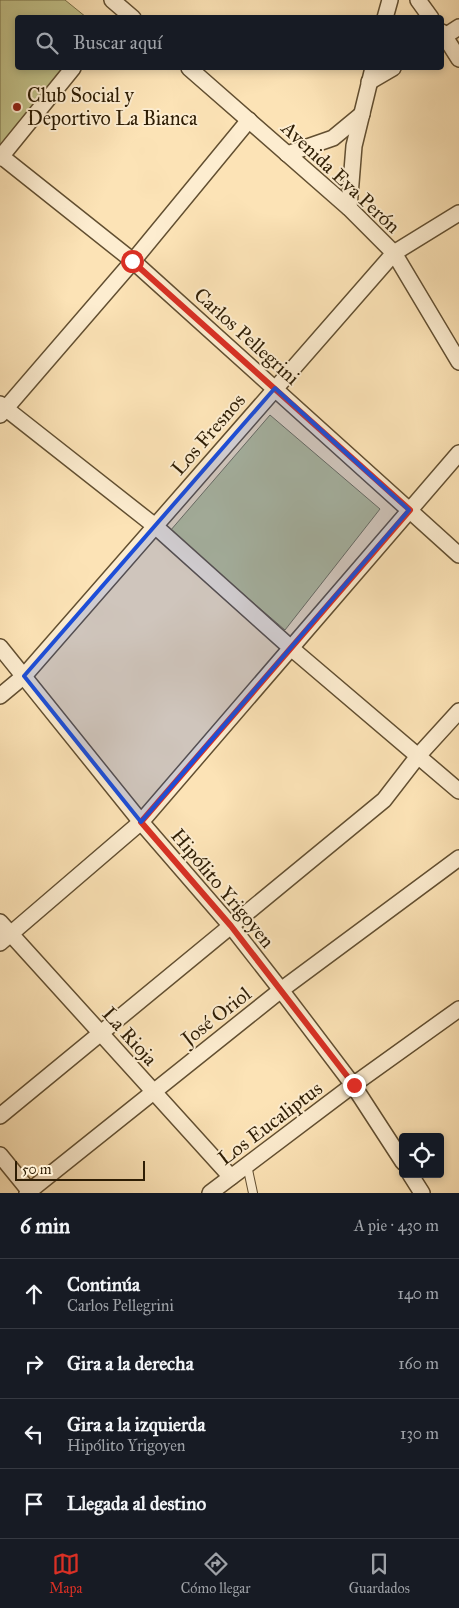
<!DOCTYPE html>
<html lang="es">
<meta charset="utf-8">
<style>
body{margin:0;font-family:"IM FELL Great Primer",serif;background:#242831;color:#f1f3f6}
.controls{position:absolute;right:15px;bottom:15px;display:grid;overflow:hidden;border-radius:5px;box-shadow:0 2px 8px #0003}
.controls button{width:45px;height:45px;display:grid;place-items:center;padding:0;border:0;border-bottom:1px solid #363941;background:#171b24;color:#f1f3f6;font:25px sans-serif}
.scale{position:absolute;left:15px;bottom:12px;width:130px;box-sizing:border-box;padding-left:5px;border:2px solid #2f1e05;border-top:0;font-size:14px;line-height:18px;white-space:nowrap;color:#2f1e05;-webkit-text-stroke:4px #fdedd0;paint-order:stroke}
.stop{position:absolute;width:15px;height:15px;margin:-11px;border:4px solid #d93025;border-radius:50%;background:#fff}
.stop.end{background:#d93025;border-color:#fff;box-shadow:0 1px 5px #0008}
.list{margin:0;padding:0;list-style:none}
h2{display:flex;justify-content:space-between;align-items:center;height:65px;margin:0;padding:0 20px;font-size:21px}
h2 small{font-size:16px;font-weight:400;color:#9ea1a6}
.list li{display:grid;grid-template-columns:32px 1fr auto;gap:15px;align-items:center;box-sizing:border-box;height:70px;padding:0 20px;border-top:1px solid #363941}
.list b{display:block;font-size:19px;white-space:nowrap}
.list p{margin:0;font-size:16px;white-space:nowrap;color:#9ea1a6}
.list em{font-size:16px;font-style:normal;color:#9ea1a6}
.icon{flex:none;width:28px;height:28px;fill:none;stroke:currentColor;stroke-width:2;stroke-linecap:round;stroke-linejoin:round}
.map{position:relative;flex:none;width:459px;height:1193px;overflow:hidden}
.search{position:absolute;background:#171b24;box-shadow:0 2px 8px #0003;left:15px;right:15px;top:15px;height:55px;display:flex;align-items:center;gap:12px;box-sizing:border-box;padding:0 18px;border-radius:5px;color:#9ea1a6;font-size:19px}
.sheet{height:345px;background:#171b24}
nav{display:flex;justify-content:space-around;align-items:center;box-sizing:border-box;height:70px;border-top:1px solid #363941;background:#171b24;font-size:14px;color:#9ea1a6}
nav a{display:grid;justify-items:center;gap:2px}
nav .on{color:#d93025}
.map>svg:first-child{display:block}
.green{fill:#c3c38b;stroke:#797048}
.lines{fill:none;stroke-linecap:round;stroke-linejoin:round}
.lane-casing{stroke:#624f31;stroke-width:10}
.street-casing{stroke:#624f31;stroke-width:18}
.lane{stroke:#fdedd0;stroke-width:8}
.street{stroke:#fdedd0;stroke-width:15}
.route{stroke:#d93025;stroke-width:6}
.marked{fill:#1d4ed8;fill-opacity:0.2;stroke:#1d4ed8;stroke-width:4;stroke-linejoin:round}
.poi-dot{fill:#8f2418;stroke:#fdedd0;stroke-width:2}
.labels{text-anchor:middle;stroke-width:4;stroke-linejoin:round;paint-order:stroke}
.poi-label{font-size:20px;fill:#2f1e05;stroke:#fdedd0;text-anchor:start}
.street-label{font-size:20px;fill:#2f1e05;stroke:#fdedd0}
</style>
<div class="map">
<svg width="459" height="1193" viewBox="0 0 459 1193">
<rect width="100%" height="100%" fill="#fce3b6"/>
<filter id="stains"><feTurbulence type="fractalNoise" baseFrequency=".004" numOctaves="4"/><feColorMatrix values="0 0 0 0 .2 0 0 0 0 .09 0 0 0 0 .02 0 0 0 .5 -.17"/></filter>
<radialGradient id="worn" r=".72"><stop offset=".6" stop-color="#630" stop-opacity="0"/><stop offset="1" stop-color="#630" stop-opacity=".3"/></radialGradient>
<g class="green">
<path d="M0,0H65L86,17L18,18V68H66L0,146Z"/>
<path d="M270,415L380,509L285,630L170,531Z"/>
</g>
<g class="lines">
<g class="lane-casing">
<path id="lane" d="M247,1165L253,1193"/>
</g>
<g class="street-casing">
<g id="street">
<path d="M112,0L133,18"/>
<path d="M418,0L431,18"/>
<path d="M385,18L390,0"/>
<path d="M442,32L459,59"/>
<path d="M442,38L459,27"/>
<path d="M189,68L349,208L394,253L459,362"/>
<path d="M369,82L393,68"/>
<path d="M287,154L333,138L362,114"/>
<path d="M1,156L133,261L459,555"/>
<path d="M0,158L73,68"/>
<path d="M349,208L354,146L373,68"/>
<path d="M0,404L155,526L291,648L459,791"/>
<path d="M0,415L133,261L249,120"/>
<path d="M0,647L141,822L231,926L281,990L353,1085L403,1162"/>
<path d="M0,696L24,676L394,253L459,213"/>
<path d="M0,922L231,1177"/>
<path d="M0,943L141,822L459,453"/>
<path d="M0,1116L384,800L418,756L459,711"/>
<path d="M0,1155L31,1193"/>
<path d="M410,1174L422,1193"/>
<path d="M27,1193L281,990L459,858"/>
<path d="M210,1193L353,1085L459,1009"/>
</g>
</g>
<use href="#lane" class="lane"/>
<use href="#street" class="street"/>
</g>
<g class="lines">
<path class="route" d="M132,261L410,510L141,822L231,926L354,1085"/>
</g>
<path class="marked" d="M275,388L409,510L141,822L24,676Z"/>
<circle class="poi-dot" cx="17" cy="107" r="5"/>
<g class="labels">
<g class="poi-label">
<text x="27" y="102">Club Social y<tspan x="27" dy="23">Deportivo La Bianca</tspan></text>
</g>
<g class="street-label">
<text transform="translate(341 177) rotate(43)" y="7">Avenida Eva Perón</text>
<text transform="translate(247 336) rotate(42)" y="7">Carlos Pellegrini</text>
<text transform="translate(208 434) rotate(-49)" y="7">Los Fresnos</text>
<text transform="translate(223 888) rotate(50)" y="7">Hipólito Yrigoyen</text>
<text transform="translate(216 1016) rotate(-38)" y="7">José Oriol</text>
<text transform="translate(130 1036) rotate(48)" y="7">La Rioja</text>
<text transform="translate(270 1123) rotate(-37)" y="7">Los Eucaliptus</text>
</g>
</g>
<rect width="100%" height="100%" filter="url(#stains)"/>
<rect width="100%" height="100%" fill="url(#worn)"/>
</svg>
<div class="controls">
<button><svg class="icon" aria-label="locate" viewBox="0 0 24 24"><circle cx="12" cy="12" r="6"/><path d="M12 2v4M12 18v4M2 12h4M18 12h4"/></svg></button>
</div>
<div class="scale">50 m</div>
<div class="stop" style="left:132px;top:261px"></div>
<div class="stop end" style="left:354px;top:1085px"></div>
<div class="search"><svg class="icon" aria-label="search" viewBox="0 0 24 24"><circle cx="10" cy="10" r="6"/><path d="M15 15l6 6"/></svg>Buscar aquí</div>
</div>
<section class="sheet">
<h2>6 min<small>A pie · 430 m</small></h2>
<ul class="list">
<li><svg class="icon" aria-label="ahead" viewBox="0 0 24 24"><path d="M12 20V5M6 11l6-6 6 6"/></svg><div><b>Continúa</b><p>Carlos Pellegrini</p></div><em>140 m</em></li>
<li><svg class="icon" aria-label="right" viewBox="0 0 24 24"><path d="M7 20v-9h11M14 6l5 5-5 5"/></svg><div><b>Gira a la derecha</b></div><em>160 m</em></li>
<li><svg class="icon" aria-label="left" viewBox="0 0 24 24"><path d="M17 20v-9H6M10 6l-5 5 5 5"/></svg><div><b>Gira a la izquierda</b><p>Hipólito Yrigoyen</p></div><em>130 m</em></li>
<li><svg class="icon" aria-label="arrive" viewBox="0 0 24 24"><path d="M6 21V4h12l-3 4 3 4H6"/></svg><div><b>Llegada al destino</b></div></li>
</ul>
</section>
<nav>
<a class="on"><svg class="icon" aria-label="map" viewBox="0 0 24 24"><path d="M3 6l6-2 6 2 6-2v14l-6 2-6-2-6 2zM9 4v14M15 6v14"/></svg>Mapa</a>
<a><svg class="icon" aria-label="directions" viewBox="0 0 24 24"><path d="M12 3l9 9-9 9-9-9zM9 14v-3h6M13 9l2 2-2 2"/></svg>Cómo llegar</a>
<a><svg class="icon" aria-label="saved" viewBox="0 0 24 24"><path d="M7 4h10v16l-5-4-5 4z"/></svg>Guardados</a>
</nav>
